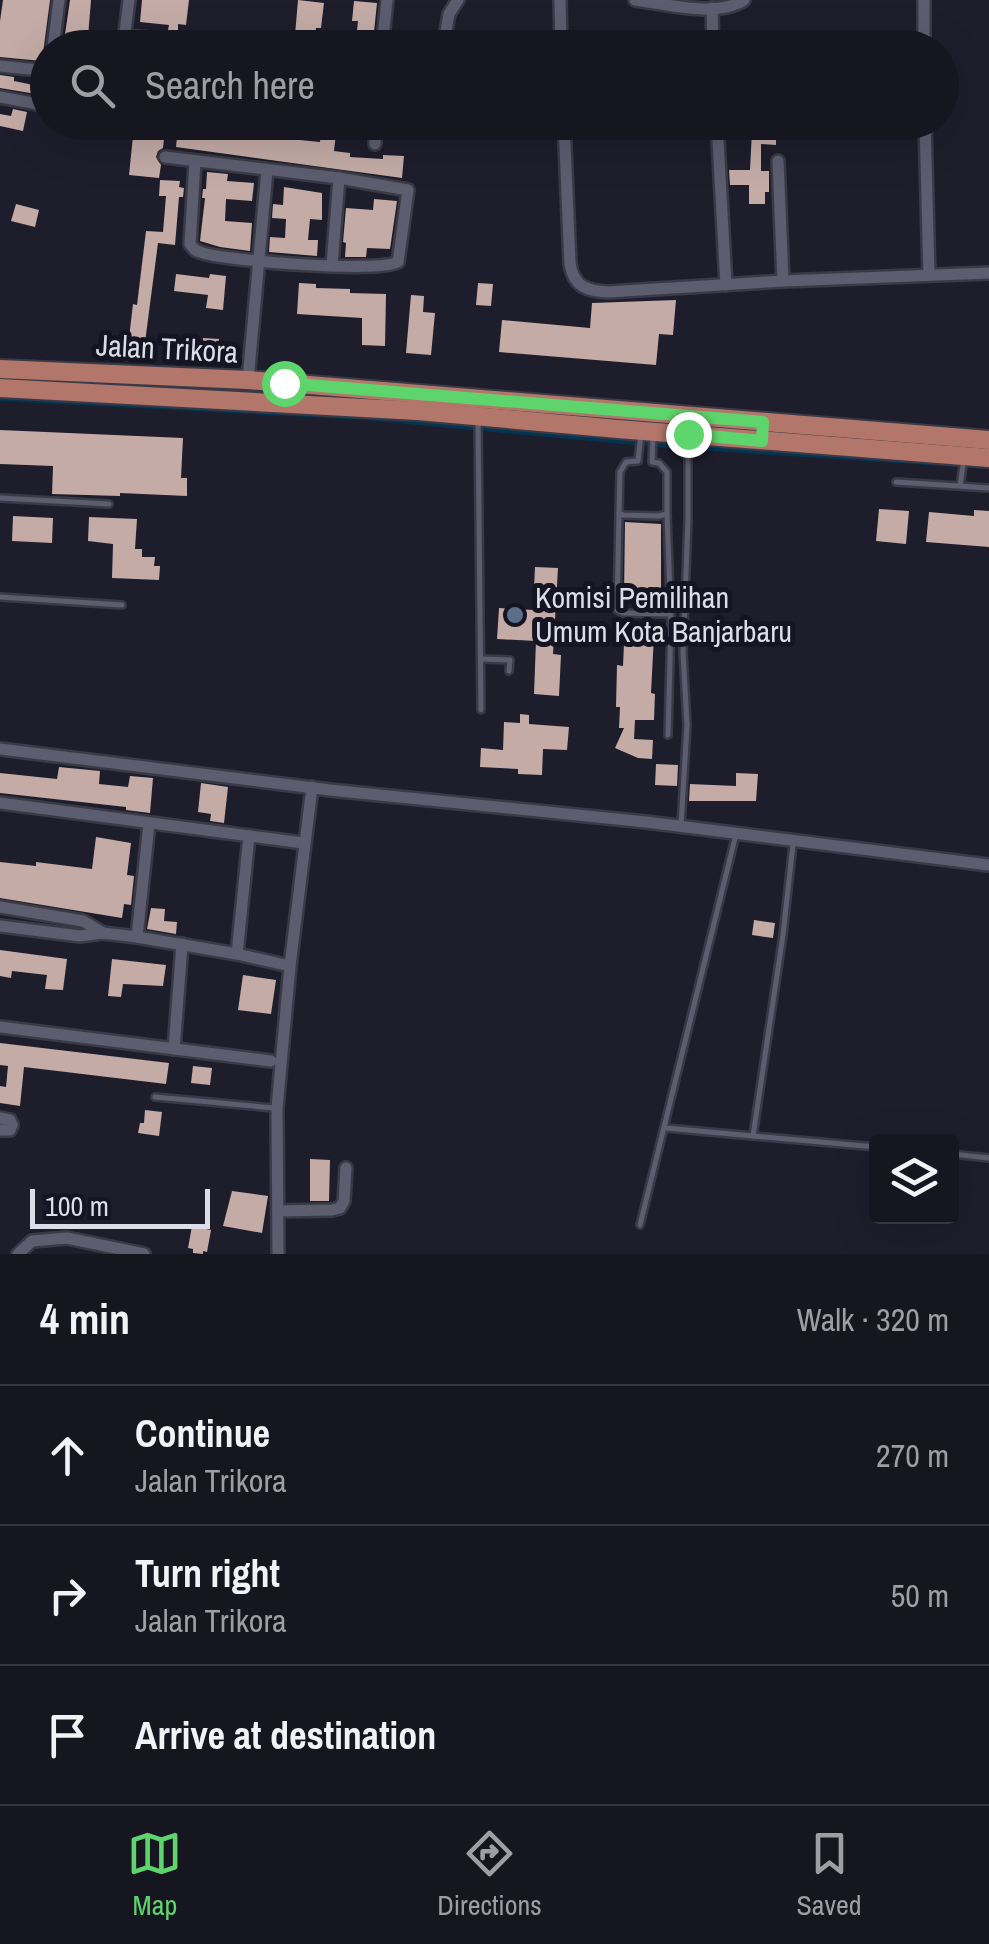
<!DOCTYPE html>
<meta charset="utf-8">
<style>
body{margin:0;font-family:"Archivo Narrow",sans-serif;background:#23232e;color:#f1f3f6}
.controls{position:absolute;right:30px;bottom:30px;display:grid;overflow:hidden;border-radius:10px;box-shadow:0 10px 40px #0002}
.controls button{width:90px;height:90px;display:grid;place-items:center;padding:0;border:0;border-bottom:2px solid #35353f;background:#161621;color:#f1f3f6;font:50px sans-serif}
.scale{position:absolute;left:30px;bottom:25px;width:180px;box-sizing:border-box;padding-left:10px;border:5px solid #dcdde7;border-top:0;font-size:28px;line-height:35px;white-space:nowrap;color:#dcdde7;-webkit-text-stroke:8px #141422;paint-order:stroke}
.stop{position:absolute;width:30px;height:30px;margin:-22px;border:8px solid #5ed56c;border-radius:50%;background:#fff}
.stop.end{background:#5ed56c;border-color:#fff;box-shadow:0 2px 10px #0008}
.list{margin:0;padding:0;list-style:none}
h2{display:flex;justify-content:space-between;align-items:center;height:130px;margin:0;padding:0 40px;font-size:42px}
h2 small{font-size:32px;font-weight:400;color:#9e9fa5}
.list li{display:grid;grid-template-columns:65px 1fr auto;gap:30px;align-items:center;box-sizing:border-box;height:140px;padding:0 40px;border-top:2px solid #35353f}
.list b{display:block;font-size:38px;white-space:nowrap}
.list p{margin:0;font-size:32px;white-space:nowrap;color:#9e9fa5}
.list em{font-size:32px;font-style:normal;color:#9e9fa5}
.icon{flex:none;width:55px;height:55px;fill:none;stroke:currentColor;stroke-width:2;stroke-linecap:round;stroke-linejoin:round}
.map{position:relative;flex:none;width:989px;height:1254px;overflow:hidden}
.search{position:absolute;background:#161621;box-shadow:0 10px 40px #0002;left:30px;right:30px;top:30px;height:110px;display:flex;align-items:center;gap:25px;box-sizing:border-box;padding:0 35px;border-radius:55px;color:#9e9fa5;font-size:38px}
.sheet{height:550px;background:#161621}
nav{display:flex;justify-content:space-around;align-items:center;box-sizing:border-box;height:140px;border-top:2px solid #35353f;background:#161621;font-size:28px;color:#9e9fa5}
nav a{display:grid;justify-items:center;gap:5px}
nav .on{color:#5ed56c}
.map>svg:first-child{display:block}
.lines{fill:none;stroke-linecap:round;stroke-linejoin:round}
.stream{stroke:#033552;stroke-width:4}
.building{fill:#c4aba6}
.lane-casing{stroke:#3a3a47;stroke-width:10}
.street-casing{stroke:#3a3a47;stroke-width:16}
.primary-casing{stroke:#3a3a47;stroke-width:22}
.lane{stroke:#5c5d6f;stroke-width:5}
.street{stroke:#5c5d6f;stroke-width:11}
.primary{stroke:#b2766b;stroke-width:18}
.route{stroke:#5ed56c;stroke-width:12}
.service-dot{fill:#5c6f8a;stroke:#141422;stroke-width:4}
.labels{text-anchor:middle;stroke-width:10;stroke-linejoin:round;paint-order:stroke}
.street-label{font-size:30px;fill:#dcdde7;stroke:#141422}
.poi-label{font-size:30px;fill:#dcdde7;stroke:#141422;text-anchor:start}
</style>
<div class="map">
<svg width="989" height="1254" viewBox="0 0 989 1254">
<rect width="100%" height="100%" fill="#1d1d2c"/>
<g class="lines">
<path class="stream" d="M0,399L365,418L668,446L989,467"/>
</g>
<g class="building">
<path d="M3,0H50L42,61L0,57V21Z"/>
<path d="M70,0H91L88,37L96,38L95,48H63Z"/>
<path d="M142,0H189L186,25L178,24V31L168,30L169,25L140,22Z"/>
<path d="M298,0L324,3L321,28H316L315,37L295,35Z"/>
<path d="M354,1L377,3L374,32L357,30L358,21H352Z"/>
<path d="M0,75L14,77V81L48,88V96L0,88Z"/>
<path d="M13,109L27,112L23,131L0,126V114L11,116Z"/>
<path d="M322,122H345L344,134L336,133L334,151L350,153V157L383,159V155L404,156L402,178L176,147L178,128L320,142Z"/>
<path d="M752,131L776,132V145L761,144V171H769V192H765V204H749V185H730L729,170H750Z"/>
<path d="M133,136L164,139L163,148L158,151L156,157L161,165L159,178L129,175Z"/>
<path d="M207,172L228,174L227,181L254,183L252,201L226,199L225,221L252,223L250,251L220,247L200,241L205,198H202L203,189H206Z"/>
<path d="M160,180L180,181L179,187L184,188L183,197H179L175,245L158,243L144,350L135,349L134,362L123,361V354L108,353L110,336L129,338L133,304L137,305L146,231L163,232L166,196H159Z"/>
<path d="M284,187L322,193V220L310,219L308,240H318L317,256L269,252L270,237L285,238L286,219L272,218L273,204L283,205Z"/>
<path d="M374,199L397,201L390,249L367,248L366,257H345L346,243L343,242L346,208L373,210Z"/>
<path d="M16,204L39,210L35,227L11,221Z"/>
<path d="M176,274L209,278L210,274L226,276L223,310L206,308L208,295L174,291Z"/>
<path d="M299,283L316,284V288L350,289V293L386,294L385,346L362,345V318L297,314Z"/>
<path d="M478,283L493,284L491,306L476,305Z"/>
<path d="M411,295L424,296L423,312L435,313L431,355L406,353Z"/>
<path d="M676,300L673,335L659,334L656,365L499,352L502,320L590,328L592,303Z"/>
<path d="M203,338L219,339L218,358L202,357Z"/>
<path d="M0,430L183,438L181,478H187V496L120,493V496L52,494L53,466L0,464Z"/>
<path d="M879,509L909,511L906,544L876,541Z"/>
<path d="M974,510L989,511V547L926,542L929,512L974,516Z"/>
<path d="M13,516L53,518L52,543L12,541Z"/>
<path d="M89,517L137,519L135,549H142V557H155L154,566H160L159,580L112,578L113,544L88,541Z"/>
<path d="M625,522L661,524V598L648,597V606L632,605L633,597L624,596Z"/>
<path d="M535,567L558,568L553,654L561,655L559,696L534,694L536,641L497,639L499,608L533,610Z"/>
<path d="M638,635L654,636L651,693L655,694L654,720H635L634,739L653,740L652,759L638,758L615,748L624,728H619L620,707H616L617,665L623,666L624,644L637,645Z"/>
<path d="M520,714L529,715V724L569,727L567,750L543,749L542,775L518,774V769L480,767L481,748L503,750L504,722L520,723Z"/>
<path d="M656,764L678,765L677,786L655,785Z"/>
<path d="M59,767L100,771L99,784L128,787L130,776L153,778L150,813L126,810V807L0,793V773L57,779Z"/>
<path d="M736,773L758,774L756,801H689L690,784L736,786Z"/>
<path d="M201,783L228,787L224,823L210,821L211,814L198,812Z"/>
<path d="M96,837L131,843L127,875L134,876L131,905L124,904L122,918L0,898V862L36,866V862L92,869Z"/>
<path d="M151,908L165,909L164,921L177,922L176,934L147,929Z"/>
<path d="M754,920L775,923L773,938L752,935Z"/>
<path d="M0,950L67,959L63,990L45,989L47,975L12,971L11,978L0,976Z"/>
<path d="M112,959L166,965L163,986L123,984L121,997L108,996Z"/>
<path d="M243,975L276,980L271,1014L238,1010Z"/>
<path d="M0,1043L169,1063L166,1084L24,1067L20,1106L0,1103V1086L6,1087L8,1066L0,1065Z"/>
<path d="M193,1066L212,1068L210,1085L191,1083Z"/>
<path d="M145,1110L162,1112L159,1136L138,1133L140,1123H144Z"/>
<path d="M310,1159L330,1160L329,1201H310Z"/>
<path d="M232,1191L268,1196L262,1233L223,1226Z"/>
<path d="M192,1226L211,1230L207,1252L203,1251V1254L193,1253V1249L188,1248Z"/>
</g>
<g class="lines">
<g class="lane-casing">
<g id="lane">
<path d="M478,423L481,710"/>
<path d="M641,434L638,461L626,462L620,472L619,513L623,515L658,516L667,514V472L659,463L652,462L653,435"/>
<path d="M896,482L989,488"/>
<path d="M960,486L964,459"/>
<path d="M0,498L109,504"/>
<path d="M619,513L617,610L623,613L670,614"/>
<path d="M667,514L671,622L668,735"/>
<path d="M0,597L122,605"/>
<path d="M481,659L510,660L509,671"/>
<path d="M681,825L687,725L683,652L688,520V437"/>
<path d="M155,1097L274,1108"/>
<path d="M666,1128L753,1136L783,935L793,844"/>
<path d="M753,1136L876,1147"/>
<path d="M952,1154L989,1158"/>
<path d="M640,1225L736,834"/>
</g>
</g>
<g class="street-casing">
<g id="street">
<path d="M560,0L561,48"/>
<path d="M635,0C665,4 717,18 744,0"/>
<path d="M924,0V48"/>
<path d="M712,8L713,48"/>
<path d="M125,36L278,48"/>
<path d="M53,48L59,0"/>
<path d="M123,48L129,0"/>
<path d="M382,48L387,0"/>
<path d="M443,48L449,14L458,0"/>
<path d="M0,66L48,71"/>
<path d="M0,97L48,106"/>
<path d="M564,122L570,264C574,287 587,291 608,292L783,281L989,273"/>
<path d="M717,122L726,285"/>
<path d="M925,122L929,275"/>
<path d="M375,144L376,122"/>
<path d="M165,157L339,178L408,190L398,262C377,273 230,261 203,253C194,250 196,251 190,244L195,162"/>
<path d="M778,161L783,281"/>
<path d="M332,265L339,178"/>
<path d="M248,380L267,170"/>
<path d="M0,749L330,790L646,822L989,865"/>
<path d="M0,803L303,843"/>
<path d="M0,907L83,921L103,933"/>
<path d="M0,926L80,936L103,933L137,937L237,954L249,836"/>
<path d="M137,937L149,824"/>
<path d="M237,954L290,966"/>
<path d="M0,1027L271,1061"/>
<path d="M174,1049L182,944"/>
<path d="M0,1118L10,1120L12,1125"/>
<path d="M0,1130H10L12,1125"/>
<path d="M278,1211L332,1210L340,1208L344,1201L346,1168"/>
<path d="M18,1254L32,1241L67,1238L144,1254"/>
<path d="M278,1254L277,1108L290,966L312,787"/>
</g>
</g>
<g class="primary-casing">
<g id="primary">
<path d="M0,369L248,380L989,440"/>
<path d="M0,388L418,411L618,429L989,458"/>
</g>
</g>
<use href="#lane" class="lane"/>
<use href="#street" class="street"/>
<use href="#primary" class="primary"/>
</g>
<g class="lines">
<path class="route" d="M284,383L763,422L762,441L688,434"/>
</g>
<circle class="service-dot" cx="515" cy="615" r="10"/>
<g class="labels">
<g class="street-label">
<text transform="translate(167 349) rotate(3)" y="10">Jalan Trikora</text>
</g>
<g class="poi-label">
<text x="535" y="608">Komisi Pemilihan<tspan x="535" dy="34">Umum Kota Banjarbaru</tspan></text>
</g>
</g>
</svg>
<div class="controls">
<button><svg class="icon" aria-label="layers" viewBox="0 0 24 24"><path d="M12 4l9 5-9 5-9-5zM3 14l9 5 9-5"/></svg></button>
</div>
<div class="scale">100 m</div>
<div class="stop" style="left:284px;top:383px"></div>
<div class="stop end" style="left:688px;top:434px"></div>
<div class="search"><svg class="icon" aria-label="search" viewBox="0 0 24 24"><circle cx="10" cy="10" r="6"/><path d="M15 15l6 6"/></svg>Search here</div>
</div>
<section class="sheet">
<h2>4 min<small>Walk · 320 m</small></h2>
<ul class="list">
<li><svg class="icon" aria-label="ahead" viewBox="0 0 24 24"><path d="M12 20V5M6 11l6-6 6 6"/></svg><div><b>Continue</b><p>Jalan Trikora</p></div><em>270 m</em></li>
<li><svg class="icon" aria-label="right" viewBox="0 0 24 24"><path d="M7 20v-9h11M14 6l5 5-5 5"/></svg><div><b>Turn right</b><p>Jalan Trikora</p></div><em>50 m</em></li>
<li><svg class="icon" aria-label="arrive" viewBox="0 0 24 24"><path d="M6 21V4h12l-3 4 3 4H6"/></svg><div><b>Arrive at destination</b></div></li>
</ul>
</section>
<nav>
<a class="on"><svg class="icon" aria-label="map" viewBox="0 0 24 24"><path d="M3 6l6-2 6 2 6-2v14l-6 2-6-2-6 2zM9 4v14M15 6v14"/></svg>Map</a>
<a><svg class="icon" aria-label="directions" viewBox="0 0 24 24"><path d="M12 3l9 9-9 9-9-9zM9 14v-3h6M13 9l2 2-2 2"/></svg>Directions</a>
<a><svg class="icon" aria-label="saved" viewBox="0 0 24 24"><path d="M7 4h10v16l-5-4-5 4z"/></svg>Saved</a>
</nav>
